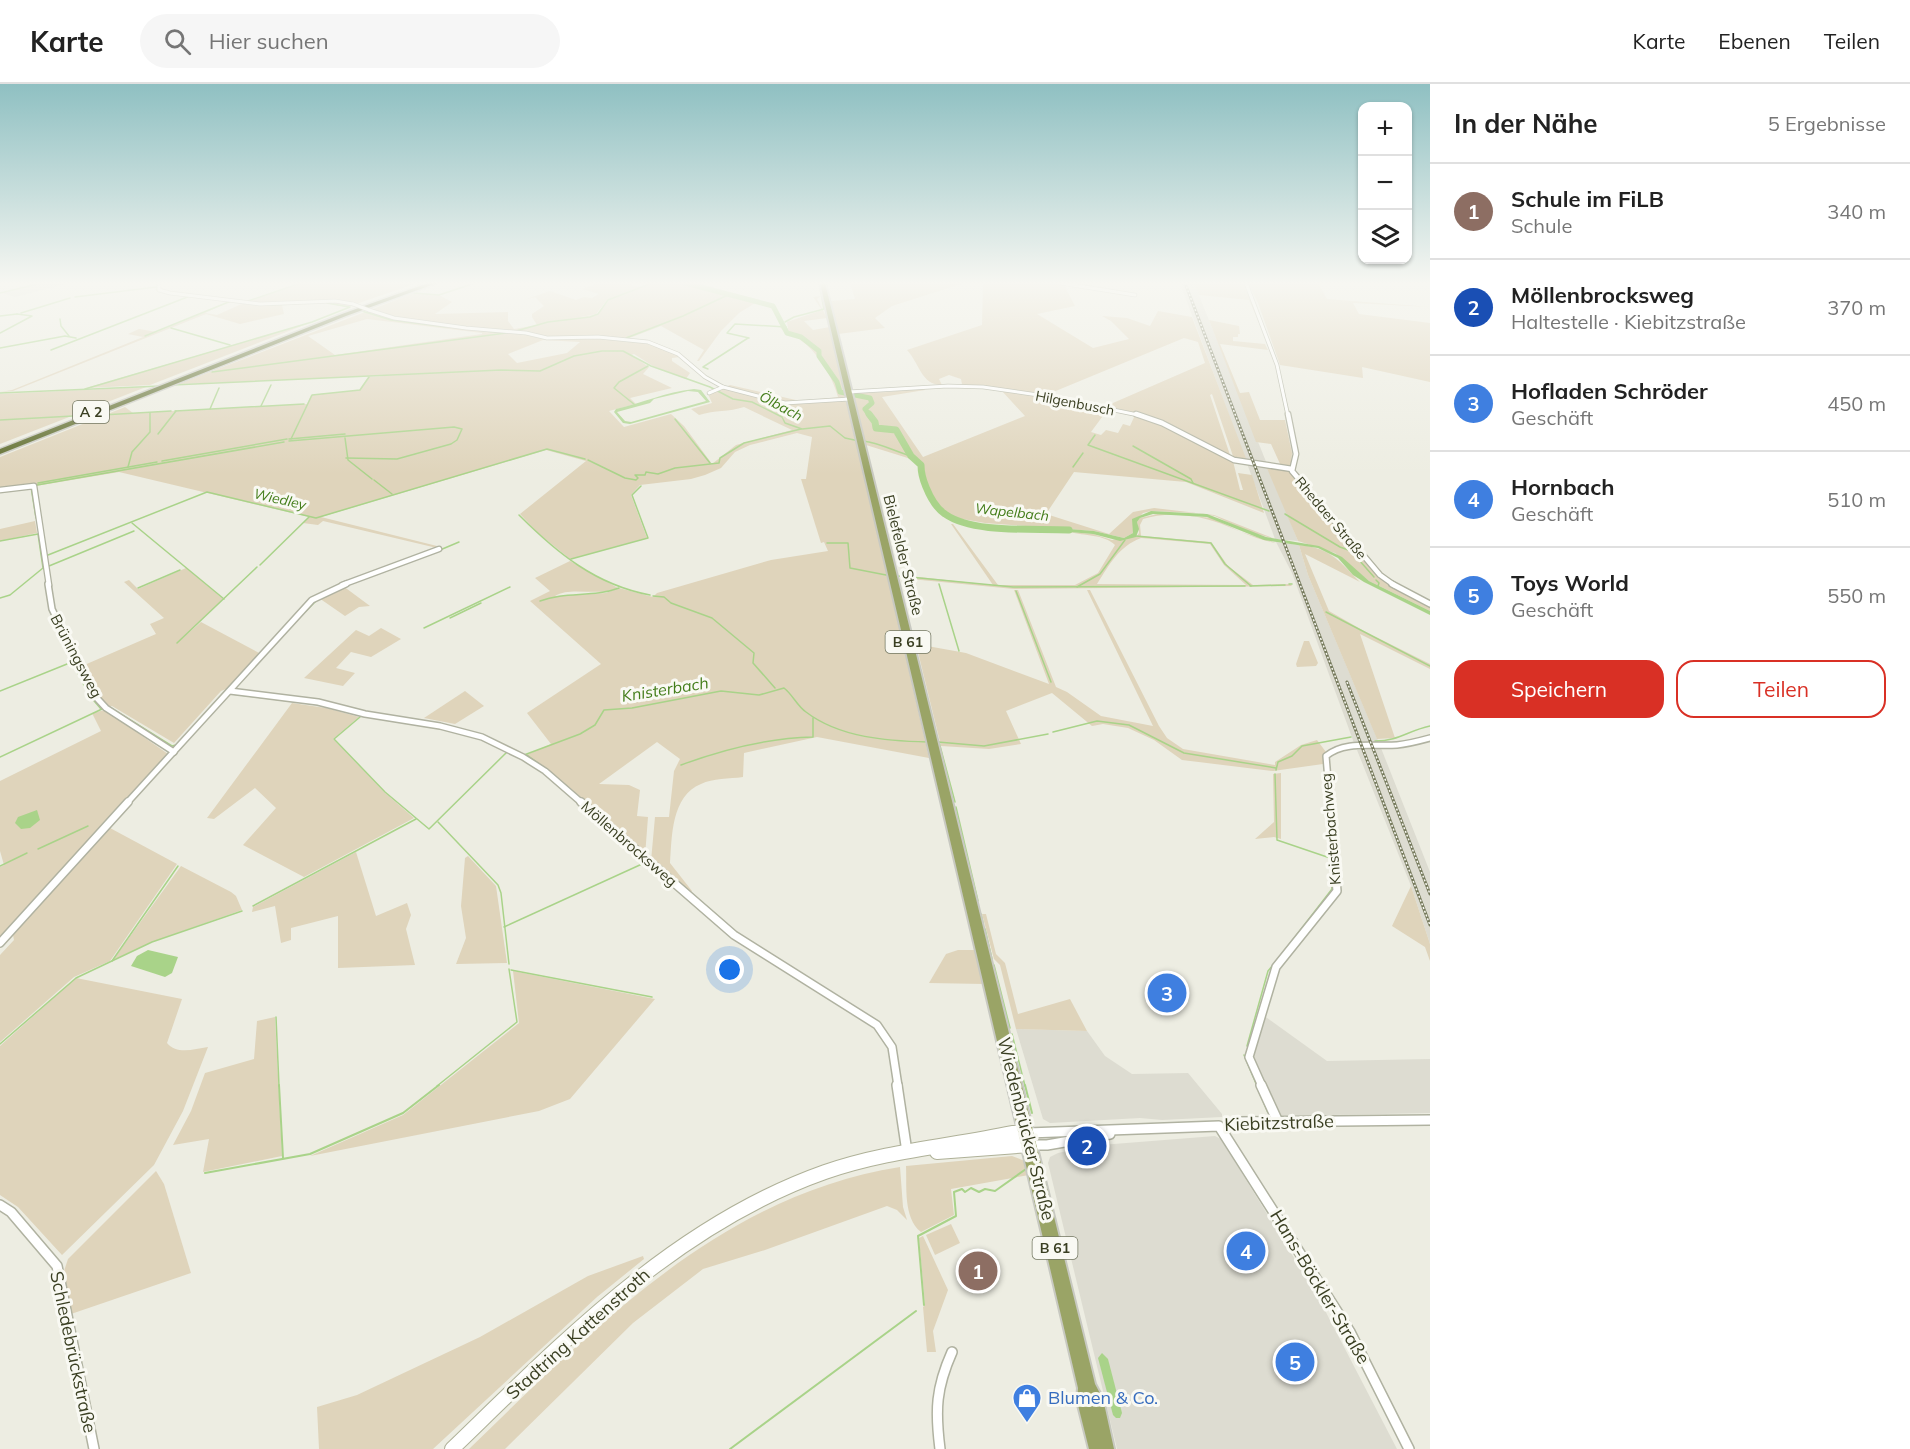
<!DOCTYPE html>
<html lang="de">
<meta charset="utf-8">
<style>
body{margin:0;font-family:Mulish,sans-serif;background:#f6f6f6;color:#222}
.controls{position:absolute;right:18px;top:18px;display:grid;overflow:hidden;border-radius:12px;box-shadow:0 2px 4px #0004}
.controls button{width:54px;height:54px;display:grid;place-items:center;padding:0;border:0;border-bottom:2px solid #e0e0e0;background:#fff;color:#222;font:30px sans-serif}
.you{position:absolute;left:730px;top:886px;width:21px;height:21px;margin:-15px;border:4px solid #fff;border-radius:50%;background:#1a73e8;box-shadow:0 0 0 9px #1a73e833}
.badge{display:grid;place-items:center;width:39px;height:39px;border-radius:50%;background:#d93025;color:#fff;font-size:20px;font-weight:700}
.pin{position:absolute;translate:-50% -50%;border:3px solid #fff;box-shadow:0 2px 6px #0006}
.list{margin:0;padding:0;list-style:none}
h2{display:flex;justify-content:space-between;align-items:center;height:78px;margin:0;padding:0 24px;font-size:26px}
h2 small{font-size:20px;font-weight:400;color:#767676}
.list li{display:grid;grid-template-columns:39px 1fr auto;gap:18px;align-items:center;box-sizing:border-box;height:96px;padding:0 24px;border-top:2px solid #e0e0e0}
.list b{display:block;font-size:22px;white-space:nowrap}
.list p{margin:0;font-size:20px;white-space:nowrap;color:#767676}
.list em{font-size:20px;font-style:normal;color:#767676}
.actions{display:flex;gap:12px;padding:18px 24px}
.actions a{flex:1;padding:14px 0;border:2px solid #d93025;border-radius:18px;text-align:center;font-size:21px;color:#d93025}
.actions .main{background:#d93025;color:#fff}
.icon{flex:none;width:33px;height:33px;fill:none;stroke:currentColor;stroke-width:2;stroke-linecap:round;stroke-linejoin:round}
.map{position:relative;flex:none;width:1430px;height:1365px;overflow:hidden}
header{display:flex;align-items:center;gap:36px;box-sizing:border-box;height:84px;padding:0 30px;background:#fff;border-bottom:2px solid #e0e0e0}
header strong{font-size:28px}
nav{display:flex;gap:33px;margin-inline-start:auto;font-size:21px}
.search{width:420px;height:54px;background:#f6f6f6;display:flex;align-items:center;gap:15px;box-sizing:border-box;padding:0 21px;border-radius:33px;color:#767676;font-size:22px}
main{display:flex}
aside{flex:1;background:#fff}
.map>svg:first-child{display:block}
.built{fill:#dddcd1}
.green{fill:#dfd4bb;fill-rule:evenodd}
.water{fill:#a9d389;fill-rule:evenodd}
.lines{fill:none;stroke-linecap:round;stroke-linejoin:round}
.stream-far1{stroke:#a9d389;stroke-width:1.5}
.stream{stroke:#a9d389;stroke-width:2}
.river-far1{stroke:#a9d389;stroke-width:5}
.river{stroke:#a9d389;stroke-width:7}
.minor-far4-casing{stroke:#b0b2a1;stroke-width:4.5}
.minor-far3-casing{stroke:#b0b2a1;stroke-width:7}
.minor-far2-casing{stroke:#b0b2a1;stroke-width:8}
.minor-far1-casing{stroke:#b0b2a1;stroke-width:10}
.minor-casing{stroke:#b0b2a1;stroke-width:12}
.secondary-casing{stroke:#afb198;stroke-width:16}
.primary-casing{stroke:#c8c9c1;stroke-width:4}
.motorway-casing{stroke:#c8c9c1;stroke-width:3}
.minor-far4{stroke:#fff;stroke-width:3}
.minor-far3{stroke:#fff;stroke-width:4.5}
.minor-far2{stroke:#fff;stroke-width:5}
.minor-far1{stroke:#fff;stroke-width:7}
.minor{stroke:#fff;stroke-width:9}
.secondary{stroke:#fff;stroke-width:14}
.primary{fill:#9aa466;fill-rule:evenodd}
.motorway{fill:#5e6c2c;fill-rule:evenodd}
.rail-casing{stroke:#767a5c;stroke-width:3}
.rail{stroke:#f9f9f3;stroke-width:1.5;stroke-dasharray:2;stroke-linecap:butt}
.minor-bridge-casing{stroke:#b0b2a1;stroke-width:4.5;stroke-linecap:butt}
.minor-bridge{stroke:#fff;stroke-width:3}
.labels{text-anchor:middle;stroke-width:6;stroke-linejoin:round;paint-order:stroke}
.far-street-label{font-size:14px;fill:#3a3f22;stroke:#f9f9f3}
.far-water-label{font-size:14px;font-style:italic;fill:#437d1a;stroke:#f9f9f3}
.shield{fill:#f9f9f3;stroke:#737761;stroke-width:1.5}
.shield-label{font-size:14px;font-weight:bold;fill:#3a3f22}
.street-label{font-size:15px;fill:#3a3f22;stroke:#f9f9f3}
.water-label{font-size:16px;font-style:italic;fill:#437d1a;stroke:#f9f9f3}
.near-street-label{font-size:18px;fill:#3a3f22;stroke:#f9f9f3}
.near-shop-label{font-size:18px;fill:#366cbe;stroke:#f9f9f3;text-anchor:start}
</style>
<header>
<strong>Karte</strong>
<div class="search"><svg class="icon" aria-label="search" viewBox="0 0 24 24"><circle cx="10" cy="10" r="6"/><path d="M15 15l6 6"/></svg>Hier suchen</div>
<nav><a>Karte</a><a>Ebenen</a><a>Teilen</a></nav>
</header>
<main>
<div class="map">
<svg width="1430" height="1365" viewBox="0 0 1430 1365">
<rect width="100%" height="100%" fill="#edede2"/>
<g class="built">
<path d="M44,199H70L15,213L2,209Z"/>
<path d="M1180,199H1194L1298,457L1275,455Z"/>
<path d="M1276,458L1299,461L1308,491L1379,659H1354L1292,489Z"/>
<path d="M1381,664L1430,788V860L1411,802L1357,666Z"/>
<path d="M1263,931L1327,977L1430,975V1029L1281,1032L1275,1028L1252,974Z"/>
<path d="M1016,945L1087,947L1105,972L1132,990L1188,989L1222,1030V1033L1162,1036L1140,1034L1050,1039L1043,1035Z"/>
<path d="M1215,1052L1221,1055L1318,1213L1397,1365H1117L1048,1079L1050,1073L1058,1069L1082,1064L1088,1065V1063L1101,1061Z"/>
</g>
<g class="green">
<path d="M302,199L414,200L356,220L334,217L352,221L347,223L325,219L282,221L284,230L240,240L206,230L13,307L0,308L12,306L143,253L128,250L139,245L157,248L229,218L205,229L217,231L246,218L261,219L249,217Z"/>
<path d="M599,199H623L640,203L607,216L596,230L556,238L598,230L609,216L654,199H695L760,216L739,229L721,247L699,277H697L704,266L661,242L627,255L648,258L666,264L680,273L672,274V277L690,289L686,295L653,282L634,270L631,271L649,283L643,290L672,304L630,314L636,320L609,327L624,343L671,330L684,342L712,380L736,361L792,346L744,323C729,328 715,326 699,331L691,325L712,319L708,310L730,301L800,317L838,313C833,293 817,267 799,255C792,250 785,251 780,243L788,244L787,238L822,226L813,213L821,212L817,215L827,234L804,237L813,246L830,243L929,674L817,653L744,669L743,693C729,695 713,694 701,700C671,712 672,753 670,779L692,807L689,810L651,777L655,733H669L674,687L680,675L657,658L599,700L629,701L640,706L637,732L648,733L645,772L595,726L526,671L551,660L527,629L601,580L530,517L550,507L535,494L570,477L618,504C598,513 571,502 555,512L606,509L619,504L653,513L657,509L771,476L828,467L824,458L821,459L801,395H806L812,353L797,349L750,361L735,368L721,384L705,391L691,395L640,401L631,411L647,454L570,475L538,449L520,430L586,377L546,366L321,433L441,463L437,464L323,437L318,441L303,439L309,433L119,388L36,402L35,400L0,404V373L125,323L133,329L307,320L311,311L359,306L368,293L401,291L179,300L414,209L439,211L452,218L435,230L508,228V237L514,245L537,241L532,233V230L544,222L535,213L524,216L550,207L576,216L584,213L592,214L599,210L582,205ZM367,235L482,249V250L335,271L308,252ZM543,256L580,258L567,269L517,279L508,270Z"/>
<path d="M850,199H964L892,222L875,234L885,244L838,250L830,217L855,215Z"/>
<path d="M983,199H1059L1064,201L1075,222L1037,230L1093,264L1129,255L1111,237L1102,232L1127,234L1150,242L1158,227L1192,233L1247,377L1234,375L1212,310L1210,311L1231,374L1141,330L1106,322L1205,279L1198,258L1184,254L1046,311L957,301L962,300L961,295L949,291L939,295L942,301C921,301 920,280 907,266L982,241Z"/>
<path d="M1194,199H1244L1262,246L1249,216L1199,211Z"/>
<path d="M1248,199H1318L1327,215L1430,223L1353,219L1359,230L1430,239V298L1362,283L1363,294L1280,281L1258,219Z"/>
<path d="M1209,236L1239,242L1240,250H1238V253H1233V257L1265,260L1268,266L1220,260L1240,309L1249,308L1260,336H1285L1292,369L1291,381L1281,382L1271,360L1256,358Z"/>
<path d="M305,240H307L150,301L86,304Z"/>
<path d="M146,303L0,360V310Z"/>
<path d="M923,303L925,306L882,313L923,373L1025,332L1001,306L1108,325L1091,348L1101,351L1106,346L1118,349L1123,340L1130,342L1135,331L1152,336L1233,377L1240,406H1243L1238,389L1252,391L1264,429L1186,398L1074,388L1046,430L1109,450L1133,428L1154,424L1214,431L1275,455L1243,446L1215,432L1197,429L1151,427L1143,429L1133,440V449L1124,454L1094,447L985,439L951,433L930,411L929,401L923,392V380L918,374L911,375L866,361L853,309L890,308Z"/>
<path d="M1266,382L1290,387L1378,491L1394,504L1430,521V527L1369,497L1335,469L1298,457Z"/>
<path d="M1162,429L1212,434L1241,448L1276,459C1253,455 1235,444 1213,437C1193,430 1163,428 1143,435L1140,441L1141,452L1211,458L1228,482L1253,501L1290,500L1292,502L1014,505L900,494V491L993,501L951,440H953L998,501H1075L1098,489L1115,461C1104,450 1084,452 1070,448L1093,450L1112,456L1137,452L1139,449L1137,438L1140,434ZM1141,454L1210,460L1224,481L1246,501L1097,500C1110,480 1118,463 1141,454Z"/>
<path d="M35,437L37,449L0,457V445Z"/>
<path d="M1299,461C1331,464 1339,477 1360,498L1305,470L1329,527L1364,547L1430,580V585L1360,550L1395,654L1377,655L1308,491Z"/>
<path d="M186,484L223,515L177,559L201,538L261,570L226,605L221,607L174,659L112,622L107,623L95,609L82,582L156,550L150,540L164,534L124,498L129,496L138,505Z"/>
<path d="M343,502L366,519L370,522L359,523L345,532L319,514Z"/>
<path d="M1014,506H1018L1056,603L1067,608L1101,632L1153,642L1087,506H1090L1159,642L1167,654L1183,665L1275,681V678L1301,661L1317,656L1326,668L1323,680L1273,687L1182,676L1154,656L1128,644L1103,640L1092,642L1052,609L1006,627L1021,660L989,665L941,662L916,560L966,569L1049,600Z"/>
<path d="M381,544L401,555L371,573L351,568L336,584L355,589L343,602L304,594L356,546L369,552Z"/>
<path d="M1304,557H1309L1318,579L1316,582L1297,583L1296,580Z"/>
<path d="M465,607L484,622L455,640L424,634Z"/>
<path d="M292,619L326,624L359,633L333,655L384,708L414,734L304,793L243,761L276,724L255,704L214,735L207,734Z"/>
<path d="M105,626L168,670L0,856V783L4,781L0,767V697L101,647L92,629Z"/>
<path d="M1281,689V755L1274,753L1255,755L1274,738L1273,690Z"/>
<path d="M110,744L177,780L110,877L74,893L0,958V871L14,856L13,851Z"/>
<path d="M356,768L376,832L407,819L411,831L406,845L415,881L338,884V832L291,844V856L281,859L275,822L252,828L253,823Z"/>
<path d="M468,772L496,802L507,879L456,880L466,854L461,822L465,774Z"/>
<path d="M181,782L231,808L236,812L242,826L152,858L113,876Z"/>
<path d="M1411,802L1430,860V877L1425,863L1392,842Z"/>
<path d="M982,830H986L996,870L1005,879L1018,930L1070,915L1087,947L1016,945L1000,881L994,875Z"/>
<path d="M958,866H975L984,900L929,899L946,870Z"/>
<path d="M513,887L655,915L570,1015L539,1027L310,1072L403,1031L519,939Z"/>
<path d="M76,894L182,915L167,959C177,971 194,965 208,963L183,1027L154,1081L62,1171L18,1123L0,1111V962Z"/>
<path d="M275,933L282,1072L203,1088L209,1055L173,1061L191,1027L205,989L254,975L257,937Z"/>
<path d="M1012,1072L1025,1077L1029,1091L951,1105L954,1131L921,1148C903,1134 907,1102 906,1082Z"/>
<path d="M900,1083L903,1123L907,1136L897,1126L887,1122L765,1166L703,1185L633,1239L505,1365H469C593,1245 721,1111 900,1083Z"/>
<path d="M156,1087L164,1100L191,1189L71,1230L64,1187L68,1175Z"/>
<path d="M951,1140L960,1159L935,1171L926,1151Z"/>
<path d="M923,1152L948,1206L933,1247L936,1268H927L923,1223L925,1221L919,1154Z"/>
<path d="M643,1172L644,1175L597,1213L433,1365H319L317,1323L357,1311L480,1253L588,1192Z"/>
</g>
<g class="water">
<path d="M694,305L701,306L710,318L630,340L623,339L614,328L616,325C643,319 665,308 694,305ZM688,307L698,308L706,317L631,338L625,337L617,328L650,319L654,315Z"/>
<path d="M1151,427L1207,430L1266,453L1319,462L1342,473L1369,497L1430,527V531L1364,498L1353,491L1338,474L1318,464L1264,456L1207,433L1153,430L1140,434L1137,438L1139,445L1136,453L1120,457L1093,450L1057,447L1056,444L1094,447L1124,454L1133,449L1132,435Z"/>
<path d="M37,726L40,736L30,744L21,745L15,739L18,733Z"/>
<path d="M148,866L178,873L172,889L165,893L131,882L137,872Z"/>
<path d="M1102,1269L1108,1275L1122,1329L1120,1334H1116L1113,1331L1098,1274Z"/>
</g>
<g class="lines">
<g class="stream-far1">
<path d="M157,199V206"/>
<path d="M479,199H483"/>
<path d="M826,199L830,217"/>
<path d="M406,202L410,199"/>
<path d="M0,209L42,199"/>
<path d="M414,209L439,211L475,199"/>
<path d="M75,213L156,203"/>
<path d="M248,217L301,199"/>
<path d="M327,219L349,223"/>
<path d="M267,221L295,220"/>
<path d="M362,227L391,236L446,243"/>
<path d="M21,229L70,214"/>
<path d="M0,232L17,230"/>
<path d="M60,235L61,242L69,252"/>
<path d="M785,238L794,233L824,225L819,199"/>
<path d="M171,244L230,261"/>
<path d="M477,246L502,249"/>
<path d="M516,247L548,238L590,233L598,230L608,216L652,199"/>
<path d="M0,249L32,232L17,230"/>
<path d="M145,252L231,217"/>
<path d="M626,254L683,232L730,210"/>
<path d="M749,254L727,249L735,240L786,243"/>
<path d="M0,264L65,252L76,254"/>
<path d="M51,266L190,212"/>
<path d="M708,285L703,283L748,254"/>
<path d="M212,288L506,249"/>
<path d="M172,301L501,286L540,287L574,272L602,267H623L651,282L710,303L733,315L752,318L782,333L785,339L802,345L830,342L845,354L859,357"/>
<path d="M85,305L312,238L350,223"/>
<path d="M0,309L161,302"/>
<path d="M635,321L614,304L619,298L648,282"/>
<path d="M261,322L271,301"/>
<path d="M210,325L219,304"/>
<path d="M175,327L304,320"/>
<path d="M102,331L171,327"/>
<path d="M675,335L710,379"/>
<path d="M0,336L73,332"/>
<path d="M158,350L176,327"/>
<path d="M1095,351L1088,361L1269,427"/>
<path d="M345,354L348,376L372,395"/>
<path d="M289,355L345,350"/>
<path d="M291,355L312,311L360,306L369,293"/>
<path d="M289,357L454,343L462,345L457,356L451,360L397,375L346,374"/>
<path d="M863,357C880,359 894,367 911,372"/>
<path d="M1133,362L1191,395L1193,399"/>
<path d="M588,376L625,394L636,396L638,394L635,391H645L646,388L658,390L675,384L719,379L720,374L744,359L801,345"/>
<path d="M162,377L287,355"/>
<path d="M128,383L132,368L150,348V329"/>
<path d="M1073,383L1083,369"/>
<path d="M374,396L392,410"/>
<path d="M38,399L157,378"/>
<path d="M37,401L284,358"/>
<path d="M31,403L36,434"/>
<path d="M1285,430L1340,463L1351,467L1374,493"/>
<path d="M519,431C557,469 596,501 650,511"/>
<path d="M132,439L224,515"/>
<path d="M1136,452L1211,459L1225,480L1251,502"/>
<path d="M0,457L38,450L43,484L10,511L0,514"/>
<path d="M827,459H848L850,484L886,491"/>
<path d="M440,466L459,458"/>
<path d="M48,471L207,408L316,434L547,365L585,375"/>
<path d="M571,475L648,454L632,411L641,402"/>
<path d="M260,481L309,433"/>
<path d="M49,482L134,447"/>
<path d="M899,492L1013,503L1245,502"/>
<path d="M1376,496L1379,499L1378,502"/>
<path d="M939,500L959,567"/>
<path d="M1289,500H1292"/>
<path d="M1250,502L1285,501"/>
<path d="M1077,503L1100,490L1125,456"/>
<path d="M138,504L180,486"/>
<path d="M1016,507L1051,598"/>
<path d="M653,512L664,513L671,519L712,534L754,569L753,579L775,604"/>
<path d="M540,517C566,507 593,514 619,504"/>
<path d="M1326,528L1430,582"/>
<path d="M303,530L315,518"/>
<path d="M450,534L481,519"/>
<path d="M424,544L510,503"/>
<path d="M177,559L257,483"/>
<path d="M0,607L72,578L89,611L101,625"/>
<path d="M232,610L321,621"/>
<path d="M111,624L172,662L176,661"/>
<path d="M349,628L367,633"/>
<path d="M360,633L334,655L385,708L429,745L507,668"/>
<path d="M198,637L227,605"/>
<path d="M1053,648L1097,637L1129,641L1184,669L1276,684"/>
<path d="M1375,657C1399,657 1407,647 1430,642"/>
<path d="M938,658L984,662L1048,650"/>
<path d="M939,658L955,718"/>
<path d="M524,671L580,650L595,641L604,626L632,624L721,607L759,611L784,604C793,611 797,622 806,628C840,654 888,657 928,658"/>
<path d="M527,671L538,679"/>
<path d="M0,673L102,625"/>
<path d="M681,681C724,665 767,654 813,653V634"/>
<path d="M1276,686L1278,678L1292,672L1302,662L1351,653"/>
<path d="M1275,690L1277,756L1330,774"/>
<path d="M560,697L644,768"/>
<path d="M956,723L978,817"/>
<path d="M438,738L498,801L501,809L509,880"/>
<path d="M38,765L88,742"/>
<path d="M649,772L728,841"/>
<path d="M0,782L27,769"/>
<path d="M253,822L416,735"/>
<path d="M981,830L983,839"/>
<path d="M504,843L642,780"/>
<path d="M985,845L992,875"/>
<path d="M1278,875L1332,805L1330,780"/>
<path d="M112,877L178,782"/>
<path d="M994,881L1010,944"/>
<path d="M511,886L652,913"/>
<path d="M276,933L279,1002"/>
<path d="M1012,950L1025,1002"/>
<path d="M0,960L76,894L152,858L242,827"/>
<path d="M1247,962L1268,887L1273,881"/>
<path d="M1244,971L1257,1002"/>
<path d="M437,1002L517,938L509,885"/>
</g>
<g class="stream">
<path d="M279,1001L283,1074"/>
<path d="M1025,1001L1032,1029"/>
<path d="M1259,1007L1268,1028"/>
<path d="M205,1089L310,1070L403,1029L439,1001"/>
<path d="M924,1221L918,1152L956,1132L954,1108L962,1105L965,1108L971,1104L979,1108L985,1105L995,1107L1026,1085"/>
<path d="M730,1365L916,1227"/>
</g>
<path class="river-far1" d="M685,199L773,222L787,249L801,253L819,267V272L837,298L840,308L870,314L872,319L865,325L870,332"/>
<path class="river" d="M869,330L875,338L876,344L896,346L911,372L921,381C921,389 923,396 926,403C930,413 936,424 945,430C973,450 1035,444 1069,446"/>
<g class="minor-far4-casing">
<g id="minor-far4">
<path d="M159,199V206L170,209L260,220L335,217L353,220"/>
<path d="M1060,199L1135,211"/>
<path d="M1246,199L1277,281L1288,332"/>
<path d="M369,226L394,234L466,244L526,249L547,254L598,253L648,258L678,270L705,293L723,303L785,319L850,315"/>
<path d="M848,308L948,302L983,303L1045,312L1143,332"/>
<path d="M709,309L723,303"/>
</g>
</g>
<g class="minor-far3-casing">
<g id="minor-far3">
<path d="M1136,330L1162,339L1234,376L1292,385"/>
<path d="M1288,330L1296,370L1292,387L1380,491L1394,501"/>
<path d="M0,406L34,402L49,501"/>
<path d="M342,501L439,465"/>
</g>
</g>
<g class="minor-far2-casing">
<g id="minor-far2">
<path d="M48,500L52,525L93,610L106,624L174,668"/>
<path d="M1392,500L1430,520"/>
<path d="M230,607L318,618L365,630L440,642L482,653L523,673L545,687L583,720"/>
<path d="M126,720L312,516L346,500"/>
<path d="M1330,720L1326,672C1345,656 1374,663 1397,661C1408,660 1419,657 1430,654"/>
</g>
</g>
<g class="minor-far1-casing">
<g id="minor-far1">
<path d="M581,718L734,851L877,941L892,963L898,1002"/>
<path d="M0,859L128,718"/>
<path d="M1262,1002L1249,973L1276,883L1337,807L1330,718"/>
</g>
</g>
<g class="minor-casing">
<g id="minor">
<path d="M897,1001L907,1068"/>
<path d="M1261,1001L1278,1038"/>
<path d="M1222,1045L1238,1038L1430,1036"/>
<path d="M1028,1049L1219,1042L1350,1248L1409,1365"/>
<path d="M1031,1061H1047L1110,1050"/>
<path d="M0,1121L11,1128L57,1182L94,1365"/>
<path d="M940,1365C935,1326 936,1304 952,1268"/>
</g>
</g>
<g class="secondary-casing">
<g id="secondary">
<path d="M937,1068L1030,1061"/>
<path d="M452,1365C564,1257 675,1141 825,1088C885,1067 950,1062 1012,1049H1027"/>
</g>
</g>
<g class="primary-casing">
<path id="primary" d="M820,199H825L1095,1300L1103,1315L1114,1365H1089L1077,1317L1078,1304Z"/>
</g>
<g class="motorway-casing">
<path id="motorway" d="M428,199H437L346,232L0,370V365L342,230Z"/>
</g>
<use href="#minor-far4" class="minor-far4"/>
<use href="#minor-far3" class="minor-far3"/>
<use href="#minor-far2" class="minor-far2"/>
<use href="#minor-far1" class="minor-far1"/>
<use href="#minor" class="minor"/>
<use href="#secondary" class="secondary"/>
<use href="#primary" class="primary"/>
<use href="#motorway" class="motorway"/>
<g class="rail-casing">
<g id="rail">
<path d="M1185,199L1430,841"/>
<path d="M1347,598L1430,810"/>
</g>
</g>
<use href="#rail" class="rail"/>
<g class="minor-bridge-casing">
<path id="minor-bridge" d="M353,220L369,226"/>
</g>
<use href="#minor-bridge" class="minor-bridge"/>
</g>
<linearGradient id="sky" x2="0" y2="1"><stop stop-color="#8fc0c2"/><stop offset="0.51" stop-color="#f7f7f2"/><stop offset="1" stop-color="#f7f7f2" stop-opacity="0"/></linearGradient>
<rect width="1430" height="390" fill="url(#sky)"/>
<defs>
<g id="shop-pin" transform="scale(1.5)"><path d="M0 17L-7.5 6A9.5 9.5 0 1 1 7.5 6Z" fill="#3f7fe0" stroke="#f9f9f3"/><path d="M-5-2.5h2.3a2.7 3.5 0 0 1 5.4 0H5L5.5 6h-11ZM-1.5-2.5h3a1.5 2.3 0 0 0-3 0Z" fill="#fff"/></g>
</defs>
<g fill-rule="evenodd">
<use href="#shop-pin" x="1027" y="1314"/>
</g>
<g class="labels">
<g class="far-street-label">
<text transform="translate(1075 319) rotate(11)" y="5">Hilgenbusch</text>
<text transform="translate(1331 434) rotate(50)" y="5">Rhedaer Straße</text>
</g>
<g class="far-water-label">
<text transform="translate(781 322) rotate(28)" y="5">Ölbach</text>
<text transform="translate(280 415) rotate(13)" y="5">Wiedley</text>
<text transform="translate(1012 428) rotate(6)" y="5">Wapelbach</text>
</g>
<g class="shield">
<rect x="73" y="317" width="36" height="22" rx="4.5"/>
<rect x="885.5" y="547" width="45" height="22" rx="4.5"/>
<rect x="1032.5" y="1153" width="45" height="22" rx="4.5"/>
</g>
<g class="shield-label">
<text x="91" y="333">A 2</text>
<text x="908" y="563">B 61</text>
<text x="1055" y="1169">B 61</text>
</g>
<g class="street-label">
<text transform="translate(903 471) rotate(76)" y="5">Bielefelder Straße</text>
<text transform="translate(76 572) rotate(62)" y="5">Brüningsweg</text>
<text transform="translate(1331 745) rotate(-95)" y="5">Knisterbachweg</text>
<text transform="translate(629 760) rotate(41)" y="5">Möllenbrocksweg</text>
</g>
<g class="water-label">
<text transform="translate(665 605) rotate(-9)" y="6">Knisterbach</text>
</g>
<g class="near-street-label">
<text transform="translate(1279 1039) rotate(-2)" y="6">Kiebitzstraße</text>
<text transform="translate(1026 1045) rotate(76)" y="6">Wiedenbrücker Straße</text>
<text transform="translate(1320 1203) rotate(59)" y="6">Hans-Böckler-Straße</text>
<text transform="translate(578 1250) rotate(-42)" y="6">Stadtring Kattenstroth</text>
<text transform="translate(73 1268) rotate(78)" y="6">Schledebrückstraße</text>
</g>
<g class="near-shop-label">
<text x="1048" y="1320">Blumen &amp; Co.</text>
</g>
</g>
</svg>
<div class="controls">
<button>+</button>
<button>−</button>
<button><svg class="icon" aria-label="layers" viewBox="0 0 24 24"><path d="M12 4l9 5-9 5-9-5zM3 14l9 5 9-5"/></svg></button>
</div>
<div class="you"></div>
<div class="pin badge" style="left:978px;top:1187px;background:#8d6e63">1</div>
<div class="pin badge" style="left:1087px;top:1062px;background:#1a4fb4">2</div>
<div class="pin badge" style="left:1167px;top:909px;background:#3f7fe0">3</div>
<div class="pin badge" style="left:1246px;top:1167px;background:#3f7fe0">4</div>
<div class="pin badge" style="left:1295px;top:1278px;background:#3f7fe0">5</div>
</div>
<aside>
<h2>In der Nähe<small>5 Ergebnisse</small></h2>
<ul class="list">
<li><span class="badge" style="background:#8d6e63">1</span><div><b>Schule im FiLB</b><p>Schule</p></div><em>340 m</em></li>
<li><span class="badge" style="background:#1a4fb4">2</span><div><b>Möllenbrocksweg</b><p>Haltestelle · Kiebitzstraße</p></div><em>370 m</em></li>
<li><span class="badge" style="background:#3f7fe0">3</span><div><b>Hofladen Schröder</b><p>Geschäft</p></div><em>450 m</em></li>
<li><span class="badge" style="background:#3f7fe0">4</span><div><b>Hornbach</b><p>Geschäft</p></div><em>510 m</em></li>
<li><span class="badge" style="background:#3f7fe0">5</span><div><b>Toys World</b><p>Geschäft</p></div><em>550 m</em></li>
</ul>
<div class="actions"><a class="main">Speichern</a><a>Teilen</a></div>
</aside>
</main>
